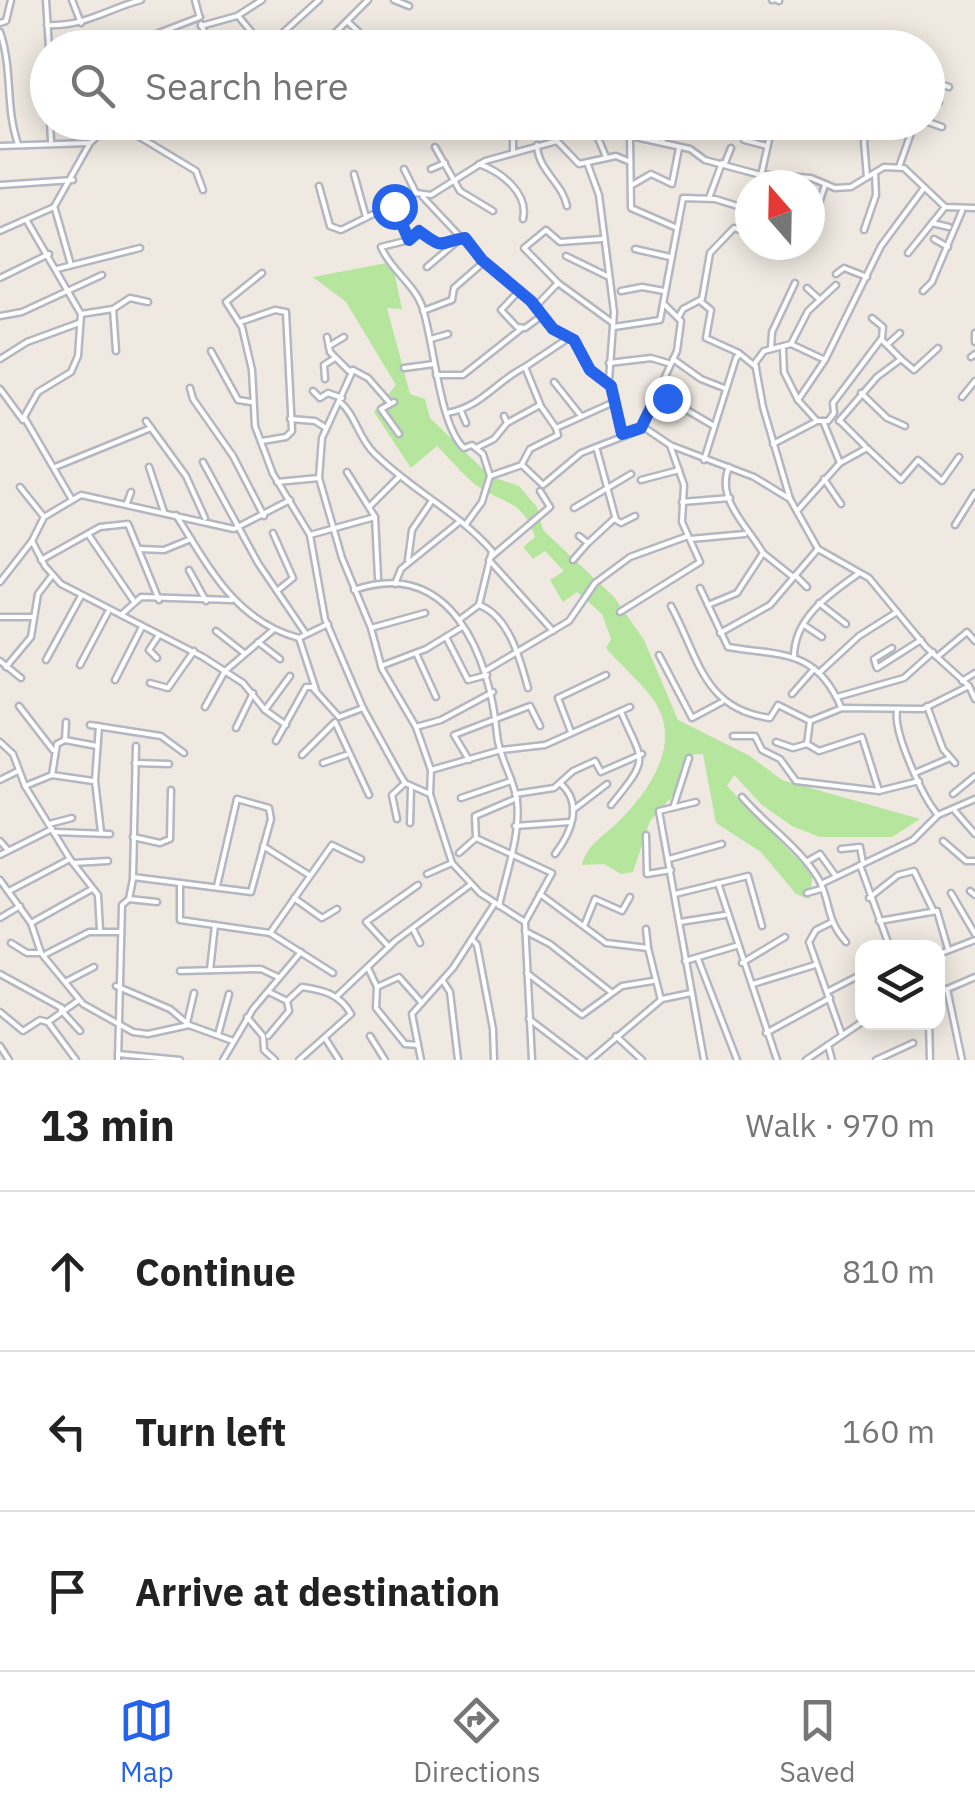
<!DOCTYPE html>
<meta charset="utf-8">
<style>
body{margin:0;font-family:"IBM Plex Sans",sans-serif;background:#f2f2f2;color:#222}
.controls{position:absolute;right:30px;bottom:30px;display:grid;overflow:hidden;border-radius:20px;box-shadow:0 5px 25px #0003}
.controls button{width:90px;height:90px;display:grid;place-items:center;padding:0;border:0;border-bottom:2px solid #e0e0e0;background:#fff;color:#222;font:50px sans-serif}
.compass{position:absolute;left:735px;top:170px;width:90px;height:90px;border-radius:50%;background:#fff;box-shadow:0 5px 25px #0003;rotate:340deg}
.stop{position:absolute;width:30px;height:30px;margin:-22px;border:8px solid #2563eb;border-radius:50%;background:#fff}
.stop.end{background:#2563eb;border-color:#fff;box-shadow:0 2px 10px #0008}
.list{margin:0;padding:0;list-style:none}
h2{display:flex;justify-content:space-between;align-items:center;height:130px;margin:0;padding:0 40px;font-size:42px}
h2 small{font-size:32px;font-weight:400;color:#767676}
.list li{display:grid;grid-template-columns:65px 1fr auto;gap:30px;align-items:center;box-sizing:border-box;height:160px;padding:0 40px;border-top:2px solid #e0e0e0}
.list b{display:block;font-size:38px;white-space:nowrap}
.list em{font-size:32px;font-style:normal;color:#767676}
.icon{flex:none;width:55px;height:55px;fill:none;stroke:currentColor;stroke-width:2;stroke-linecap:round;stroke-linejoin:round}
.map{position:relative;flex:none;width:975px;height:1060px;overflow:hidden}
.search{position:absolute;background:#fff;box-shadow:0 5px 25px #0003;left:30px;right:30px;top:30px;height:110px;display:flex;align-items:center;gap:25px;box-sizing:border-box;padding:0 35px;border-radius:55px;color:#767676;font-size:38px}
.sheet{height:610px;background:#fff}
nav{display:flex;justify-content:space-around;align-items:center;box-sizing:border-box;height:140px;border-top:2px solid #e0e0e0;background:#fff;font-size:28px;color:#767676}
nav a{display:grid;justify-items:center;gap:5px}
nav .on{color:#2563eb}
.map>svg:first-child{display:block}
.green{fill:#b6e59e}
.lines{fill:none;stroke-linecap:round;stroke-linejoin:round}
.minor-casing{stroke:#b4b7c1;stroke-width:9}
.minor{stroke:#fff;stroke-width:4}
.route{stroke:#2563eb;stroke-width:12}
</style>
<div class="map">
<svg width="975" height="1060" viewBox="0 0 975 1060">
<rect width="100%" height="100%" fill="#efe9e1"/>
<path class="green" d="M392,262L402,309L387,308L410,394L425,399L430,418L490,476L519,486L537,507L543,530L614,597L644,640L678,720L750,756L782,780L920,819L892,837H820L792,826L762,805L734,775L727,786L813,875L809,899L796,894L761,852L716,823L703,754L687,755L679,789L650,821L633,872L621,874L604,864L582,865C586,846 602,837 616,824C650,791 687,739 649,694C636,678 620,664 606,648L611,639L602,614L577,592L563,602L550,580L564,571L545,551L533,559L523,547L535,537C522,496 498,504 471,481C459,470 448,457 437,446L411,468L374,412L396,385L346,302L313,277Z"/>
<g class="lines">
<g class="minor-casing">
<g id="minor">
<path d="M46,0L49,48"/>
<path d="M72,0L81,23"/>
<path d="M195,0L199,15"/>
<path d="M394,0L409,6"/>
<path d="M772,0H773"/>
<path d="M777,0L779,1"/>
<path d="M239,17L265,48"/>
<path d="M347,21L376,48"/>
<path d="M0,23L6,21L11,0"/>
<path d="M201,24L211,48"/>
<path d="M47,25C84,27 110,8 141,0"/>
<path d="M201,26L237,16L262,0"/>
<path d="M0,32C13,69 5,107 18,144"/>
<path d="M138,41L200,17"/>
<path d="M49,46L87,45L99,38L116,48"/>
<path d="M266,48L319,0"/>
<path d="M320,48L368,0"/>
<path d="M928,70L932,78L928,87"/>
<path d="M930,81L949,87"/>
<path d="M928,101L939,102"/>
<path d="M50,122L51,141"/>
<path d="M115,122L196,171L203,190"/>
<path d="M928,122L942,127"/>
<path d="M613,124L630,129L631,136L690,149L705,160L757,174L811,178L835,188L851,187L884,167L904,168L945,207L975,208"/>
<path d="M513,126V151"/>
<path d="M630,136L631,208L677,228"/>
<path d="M744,140L767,146"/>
<path d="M662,142L669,122"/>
<path d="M537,145C538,171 562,182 567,206"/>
<path d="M0,146L89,143"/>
<path d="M435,147L460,191L493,211"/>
<path d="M606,157L598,138L613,122"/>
<path d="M725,163L731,148"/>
<path d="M479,164C501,172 529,193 523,219"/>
<path d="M588,165L599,195L614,312L609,380L621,434"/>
<path d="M899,167L915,122"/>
<path d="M404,169L416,193"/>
<path d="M431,169L445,163"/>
<path d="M354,174L366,217"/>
<path d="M867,177L864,142L870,122"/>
<path d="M0,185L73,180"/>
<path d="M632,185L651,174L672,184L679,148"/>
<path d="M759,185L772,126"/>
<path d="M319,186L330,226L341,230L416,193L431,195L485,161L557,141L579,164L616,156L628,161"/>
<path d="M423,197L482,260L533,303L553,329L575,340L590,370L611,386"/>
<path d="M709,198L722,163"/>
<path d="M395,207L409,240"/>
<path d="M55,209L71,265"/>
<path d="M27,221L81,314L78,356L71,372L38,392L24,417L71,498"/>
<path d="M932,223L949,227"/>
<path d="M864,230L876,195L875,173"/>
<path d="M0,231L54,207L90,143L112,122"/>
<path d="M810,231L825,185"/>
<path d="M934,239L948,247"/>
<path d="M446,247L417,231L409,240L381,247C390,269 414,284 422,306C434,341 439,425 464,448L472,445L483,454L490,476L522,465L543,485L581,453L645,428L670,445L754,477L790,499L818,549L869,578L926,647L969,686L975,699"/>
<path d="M635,249L670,257"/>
<path d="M908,253L945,207"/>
<path d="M566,256L609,277"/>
<path d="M427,267L460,239"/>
<path d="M57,269L140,248"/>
<path d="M262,273L226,302L242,327L252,370L255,426L273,474L310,535L325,619L363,708L400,775L405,783L430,794L452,863L480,893L525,922L532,1060"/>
<path d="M836,274L844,268L867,277"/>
<path d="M0,278L49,254"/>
<path d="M558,283L524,248L546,230L560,242L602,239"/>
<path d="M807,288L818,298"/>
<path d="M621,291L642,287L664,291"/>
<path d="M923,291L932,282L962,211"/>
<path d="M518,292L501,310L517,327L525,328L543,315"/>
<path d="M700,301L711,310L706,338L739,353"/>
<path d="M536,306L558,283L613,323"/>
<path d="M113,309L116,351"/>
<path d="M423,311L452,300L454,288L485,261"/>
<path d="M81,314L113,309L130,298L148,302"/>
<path d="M0,316L22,312L102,275"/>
<path d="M679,316L683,309L702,299L710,253L734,228L740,230"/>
<path d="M240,322L275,310L286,312L292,431L286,437L262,441"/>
<path d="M614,327L660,320L683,198L715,199L741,207L750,201"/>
<path d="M975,333V342"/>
<path d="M327,337L330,352L349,371L353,370L322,438L319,478L342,558L371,628L382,669L416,727L431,770L430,794"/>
<path d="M431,339L448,334"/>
<path d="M889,343L900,333"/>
<path d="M791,344L823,359"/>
<path d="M329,346L344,337"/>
<path d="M771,348L772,332L795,283"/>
<path d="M783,349L784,372L798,400"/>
<path d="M211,351L238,400L251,402"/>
<path d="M971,357L975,354"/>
<path d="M0,359L27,342L79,323"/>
<path d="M673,359L701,379L724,388"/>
<path d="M901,359L914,370L938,348"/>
<path d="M609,363L651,358L668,363"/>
<path d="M404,368L434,364"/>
<path d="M353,370L368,378L390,403"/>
<path d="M436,375H463L521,329"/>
<path d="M325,379L324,365L335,358"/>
<path d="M554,382L581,416"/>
<path d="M190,388L193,399L233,456L264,516"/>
<path d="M0,389L23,420"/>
<path d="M313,391L320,398L328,393L342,398"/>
<path d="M658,393L714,426"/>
<path d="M861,393L887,418L905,426"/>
<path d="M962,397L975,381"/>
<path d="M340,402C355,414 359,439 374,453C411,490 458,512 492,551L479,605"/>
<path d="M394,402L381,409L399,434"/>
<path d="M540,404L525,367L570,337"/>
<path d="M461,411L466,423"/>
<path d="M447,413C482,407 496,381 525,367"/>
<path d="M290,419L315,421L326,428"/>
<path d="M146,421L186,476L205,518"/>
<path d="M817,421L798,400L825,360L881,246L924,188"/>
<path d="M823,421L840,463"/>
<path d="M828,421L834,413L833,403L882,338L883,327L872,318"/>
<path d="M839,421L877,377L901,359L882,340"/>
<path d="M841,422L865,446"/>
<path d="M507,423L540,405L556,428L614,402"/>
<path d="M641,428L677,351L681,321L664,304"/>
<path d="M773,444L817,421H827"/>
<path d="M476,448L494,439L507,423L504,416"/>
<path d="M597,450L616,520L621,523L635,516"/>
<path d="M704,460L736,358L740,354L756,367"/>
<path d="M203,462L258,563L306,634"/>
<path d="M522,464L530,449L558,435L556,428"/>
<path d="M55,467L151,428"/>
<path d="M149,467L164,512"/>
<path d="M347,472L375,517L378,578"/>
<path d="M824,479L841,504"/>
<path d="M641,480L679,470"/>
<path d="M277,482L319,478"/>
<path d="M20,487L44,517"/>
<path d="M790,499L763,407L755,363L764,351L791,344L808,311L836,285"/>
<path d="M682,502L730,498"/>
<path d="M127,503L131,492"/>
<path d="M370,506L399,477"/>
<path d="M574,508L631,474"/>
<path d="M797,511L840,463L867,448L901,480L918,460L942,481L959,457"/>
<path d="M176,515C209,567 235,621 299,638L328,624"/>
<path d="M466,524L482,502L490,476"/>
<path d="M955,525L975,493"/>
<path d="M273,533L293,578L277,591"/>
<path d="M88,534L133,600"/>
<path d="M310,535L375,517"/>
<path d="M579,536L588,543L615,518"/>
<path d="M690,539L745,534"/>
<path d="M32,541L45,566L61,584L203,657L243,683L265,710L286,725"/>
<path d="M140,549L164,550L191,539"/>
<path d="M763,553L793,577"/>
<path d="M491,557L550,507L540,491"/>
<path d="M41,560L100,527L128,524L159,600"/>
<path d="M408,560L412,530L431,502"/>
<path d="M489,560L553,631"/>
<path d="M573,560L587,544"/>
<path d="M189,570L206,601"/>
<path d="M795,575L807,587"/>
<path d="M0,582L32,541L44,517L81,495L234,529L290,500"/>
<path d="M395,584L401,569L458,523"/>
<path d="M700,588L728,647C780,656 816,648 841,707"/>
<path d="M354,590C451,556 490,657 497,735C499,758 514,778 517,801C521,833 506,874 499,906"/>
<path d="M819,603L846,624"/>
<path d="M708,605L737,593L763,553C749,528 715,499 729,467"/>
<path d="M671,606C699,658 703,709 770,718L778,705L810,721L842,708L923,709L967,687"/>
<path d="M620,612L700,562L682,522L684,485L670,445"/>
<path d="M121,615L141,597L232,600"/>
<path d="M0,617H32"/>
<path d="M459,620L479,605C509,616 520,659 528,688"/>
<path d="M804,625L822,637"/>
<path d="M371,628L425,613"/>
<path d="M216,631L244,653"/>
<path d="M720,633L770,605L817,550"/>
<path d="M446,637L468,680L487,675"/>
<path d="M299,638L316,690"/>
<path d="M258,642L280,659"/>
<path d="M892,648L874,659L877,668L921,640"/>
<path d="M416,653L436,697"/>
<path d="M659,655L692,718L722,702"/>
<path d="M794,657C794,618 828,595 858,574"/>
<path d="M937,657L967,632L975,641"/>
<path d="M157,658L149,650L159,635"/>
<path d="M46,660L81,596"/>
<path d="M0,661L21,678"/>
<path d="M80,665L108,612"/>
<path d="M381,666L426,649L462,627"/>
<path d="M6,667L31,637L38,594L51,577"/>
<path d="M485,671L569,621L595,583L630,557L688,536"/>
<path d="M819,673L859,636L897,612"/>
<path d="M115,680L142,627"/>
<path d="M962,681L975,673"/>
<path d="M150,683L168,688L194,651"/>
<path d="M792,694L814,669"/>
<path d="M837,697L904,678L933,652"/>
<path d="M19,706L53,750"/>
<path d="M927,706L943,749L955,763"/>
<path d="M205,707L225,671L273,630"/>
<path d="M265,710L290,676"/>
<path d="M339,717L363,708"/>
<path d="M810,721L807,744L819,751L862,737L879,791"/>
<path d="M335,722L369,795"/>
<path d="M90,725L161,736L184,753"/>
<path d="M99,726L95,781L101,832"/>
<path d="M416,727L441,720L493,692"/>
<path d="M236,728L253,693"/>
<path d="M571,732L558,698L606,675"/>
<path d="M733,736H755L762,750L780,759L796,781L879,791L919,781"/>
<path d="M65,740L66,722"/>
<path d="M276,741L306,687H312L339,717"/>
<path d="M0,742L13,754L25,786L70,859L98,895L100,930"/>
<path d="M776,742L793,748L807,744"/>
<path d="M136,746L133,877L251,892L271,819L269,808L237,799L217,886"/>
<path d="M302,755L333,724"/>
<path d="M469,760L454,735L530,706L540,726"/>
<path d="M135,763L169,764"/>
<path d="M323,763L346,755"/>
<path d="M431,770L501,750L545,745L630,707"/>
<path d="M915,773L950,758"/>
<path d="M52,775L57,744L65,740L97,746"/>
<path d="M0,780L18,771"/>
<path d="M25,786L52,775L93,781"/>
<path d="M515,794L554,788L573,771L595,761L601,772L642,754"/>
<path d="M953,794L975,776"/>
<path d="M742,797C766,825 799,847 818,878C831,900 825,919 846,942"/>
<path d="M461,798L511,781"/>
<path d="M696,802L659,811L704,1060"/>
<path d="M611,805C651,756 643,763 621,712"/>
<path d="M674,805L689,758"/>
<path d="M573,810L607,784"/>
<path d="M955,811L975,834"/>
<path d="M938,815L975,799"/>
<path d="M397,819L392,795L405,783"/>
<path d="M410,823L411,788"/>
<path d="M49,824L72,818"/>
<path d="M515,826L570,822"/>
<path d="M54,832L110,834"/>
<path d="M646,835L647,874L671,870"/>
<path d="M133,837L160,843L170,839L171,790"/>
<path d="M476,838L552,873L525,922"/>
<path d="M0,841L8,850"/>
<path d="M943,841L966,861H975"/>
<path d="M263,846L309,875"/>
<path d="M841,849L860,847L863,863"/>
<path d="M459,853L476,838L475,816L517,798"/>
<path d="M555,854C571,833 584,804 560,783"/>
<path d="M0,855L52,829"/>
<path d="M669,859L722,844"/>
<path d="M808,861L820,854L835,875"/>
<path d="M73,863L108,861"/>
<path d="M860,865L890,948"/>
<path d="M427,874L452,863"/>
<path d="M0,880L31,923L41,953L83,1004L133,1032L148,1034L189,1025L233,1041"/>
<path d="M180,883V920L270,933L333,973"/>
<path d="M718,883L777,1060"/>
<path d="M821,884L913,840L938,815C923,798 893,732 897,711"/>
<path d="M9,891L70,859"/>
<path d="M970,891L975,895"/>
<path d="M807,893L821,889"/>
<path d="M951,893L975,934"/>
<path d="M540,894L606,943L648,948L661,1000"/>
<path d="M675,894L748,876L762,926"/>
<path d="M294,898L322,918L337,909"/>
<path d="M869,898L898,875L914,871L933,910"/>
<path d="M129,899L133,879"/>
<path d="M0,918L20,906"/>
<path d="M879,921L937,911L948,949"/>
<path d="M680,922L725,915"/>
<path d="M31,923L92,889"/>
<path d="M830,923L816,930L809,942L842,1035"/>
<path d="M584,926L595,899L622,911L630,897"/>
<path d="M413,929L420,943"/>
<path d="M646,929L648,948"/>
<path d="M525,931L550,944L611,992"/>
<path d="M270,933L332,845L361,859"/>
<path d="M472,939L477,945L493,1029L494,1060"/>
<path d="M11,943L27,953H41"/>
<path d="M389,947L366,922L418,885"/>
<path d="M46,954L89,932H121"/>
<path d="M939,954L975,940"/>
<path d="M698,959L737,1060"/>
<path d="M685,961L736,946"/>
<path d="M742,963L785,937"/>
<path d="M210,970L215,925"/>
<path d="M369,970L377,987L376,1008L405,1044L418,1045"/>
<path d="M180,971L261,969L278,977"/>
<path d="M527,973L582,1015L622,986L653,981"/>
<path d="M0,974L62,1008"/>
<path d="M67,981L94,967"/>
<path d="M443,981L450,992L458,1060"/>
<path d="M753,984L815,965"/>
<path d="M116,986L170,1009L189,1025"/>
<path d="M377,987L399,977L422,1003"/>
<path d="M947,989L962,1060"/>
<path d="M269,992L287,1001L302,987C323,990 340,994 351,1014L299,1060"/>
<path d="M827,992L862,974"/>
<path d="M938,993L975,977"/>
<path d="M336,997L395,941L470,885"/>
<path d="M61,1010L80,1031"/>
<path d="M0,1012L23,1031L40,1020L48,1022L79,1000"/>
<path d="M247,1017L263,1036L264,1050L275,1060"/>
<path d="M529,1019L583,1060"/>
<path d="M48,1022L76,1060"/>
<path d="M929,1022L930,1060"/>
<path d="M187,1023L194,993"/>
<path d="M766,1033L830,998"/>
<path d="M218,1035L229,994"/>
<path d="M268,1036L289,1011L287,1001"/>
<path d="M370,1036L385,1060"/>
<path d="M616,1036L642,1060"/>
<path d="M325,1038L339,1060"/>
<path d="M828,1045L832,1060"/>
<path d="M0,1046L9,1060"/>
<path d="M118,1054L180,1060"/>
<path d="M118,1060L122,905L129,899L157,902"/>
<path d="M223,1060L253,1009L301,952"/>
<path d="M421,1060L412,1014L453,968L495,903"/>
<path d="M590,1060L662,999L691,993"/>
<path d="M806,1060L862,1022"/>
<path d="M876,1060L913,1043"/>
</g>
</g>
<use href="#minor" class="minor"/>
</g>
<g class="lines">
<path class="route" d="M394,206L409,240L419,231C446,251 437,242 465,238L482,260L531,301L553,329L574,340L590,370L611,386L622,434L641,428L658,393L667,398"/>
</g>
</svg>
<div class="controls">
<button><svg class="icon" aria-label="layers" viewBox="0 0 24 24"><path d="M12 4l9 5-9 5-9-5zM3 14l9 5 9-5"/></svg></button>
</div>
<svg class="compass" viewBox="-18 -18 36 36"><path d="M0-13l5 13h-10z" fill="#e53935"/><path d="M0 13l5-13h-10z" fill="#767676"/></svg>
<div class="stop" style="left:394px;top:206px"></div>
<div class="stop end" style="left:667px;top:398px"></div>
<div class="search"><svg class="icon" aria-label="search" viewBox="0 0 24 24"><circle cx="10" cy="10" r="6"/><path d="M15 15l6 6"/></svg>Search here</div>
</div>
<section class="sheet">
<h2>13 min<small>Walk · 970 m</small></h2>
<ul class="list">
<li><svg class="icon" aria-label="ahead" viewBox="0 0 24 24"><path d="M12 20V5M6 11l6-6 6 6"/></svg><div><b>Continue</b></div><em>810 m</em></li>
<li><svg class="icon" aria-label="left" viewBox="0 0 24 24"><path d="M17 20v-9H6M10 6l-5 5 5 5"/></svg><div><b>Turn left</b></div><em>160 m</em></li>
<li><svg class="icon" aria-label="arrive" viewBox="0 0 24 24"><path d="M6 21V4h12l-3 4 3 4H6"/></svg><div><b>Arrive at destination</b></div></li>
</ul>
</section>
<nav>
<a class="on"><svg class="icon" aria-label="map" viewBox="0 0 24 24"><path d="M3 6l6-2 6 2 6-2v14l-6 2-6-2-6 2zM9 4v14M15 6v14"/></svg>Map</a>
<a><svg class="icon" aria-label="directions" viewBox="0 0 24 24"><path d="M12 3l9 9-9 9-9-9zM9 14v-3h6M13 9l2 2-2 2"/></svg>Directions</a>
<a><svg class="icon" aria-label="saved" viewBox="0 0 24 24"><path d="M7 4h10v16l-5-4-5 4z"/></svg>Saved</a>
</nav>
